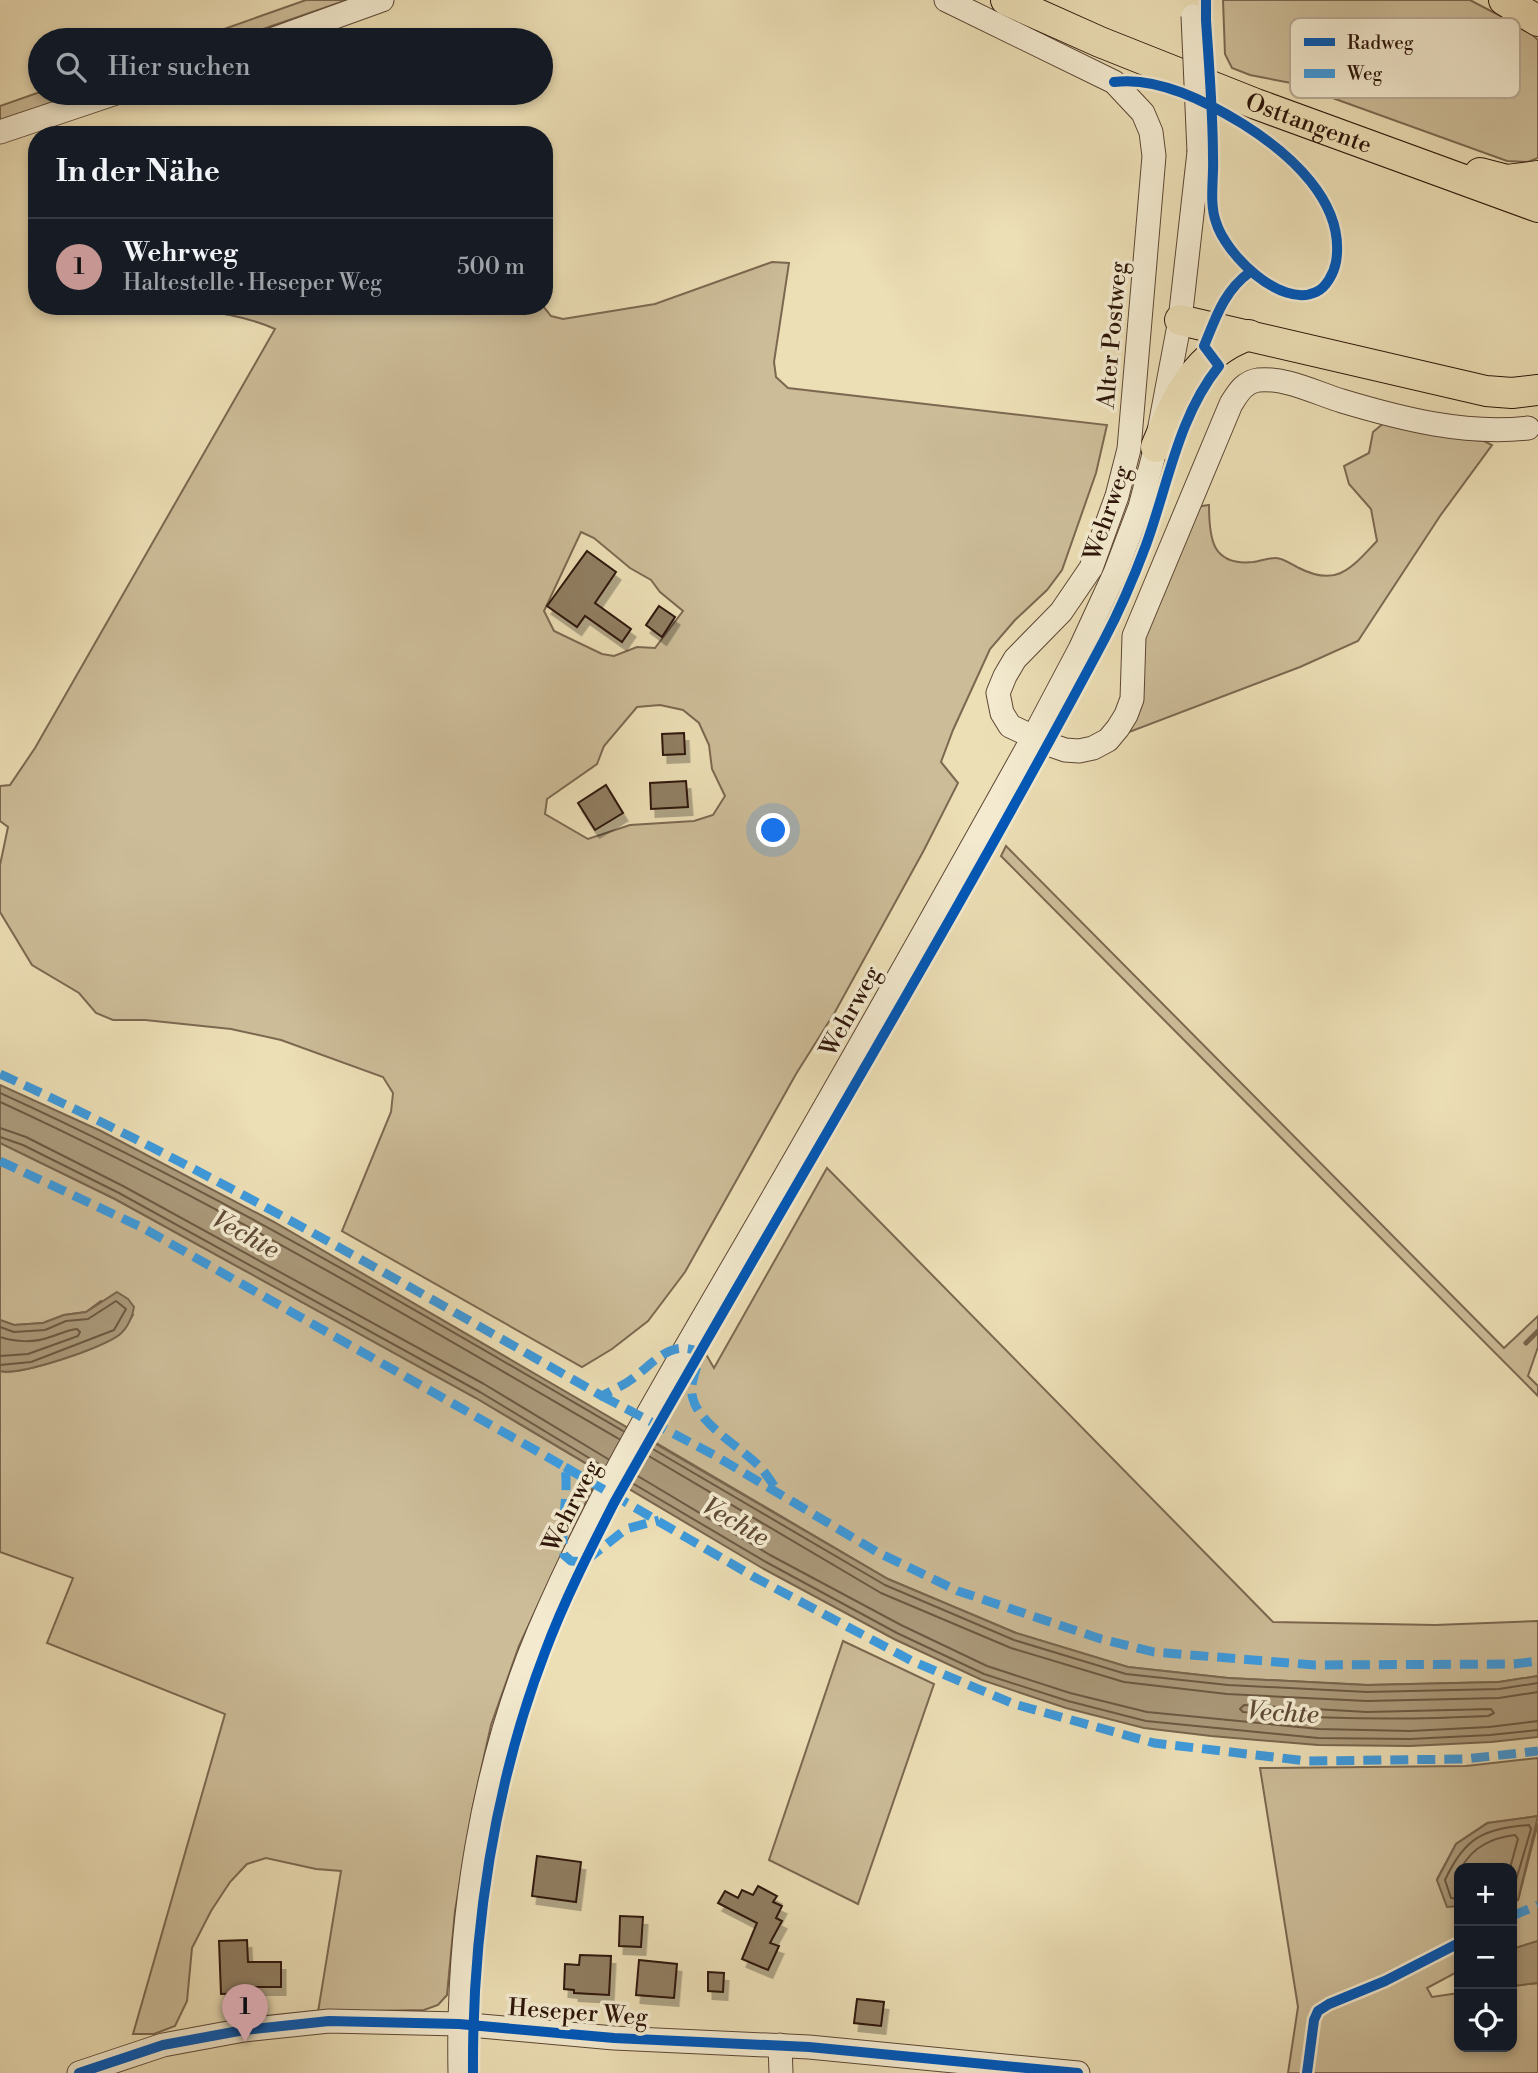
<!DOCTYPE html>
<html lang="de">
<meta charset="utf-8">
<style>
body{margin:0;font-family:"Libre Bodoni",serif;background:#20242c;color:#f1f3f6}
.controls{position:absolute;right:21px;bottom:21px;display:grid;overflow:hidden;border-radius:14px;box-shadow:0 4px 10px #0003}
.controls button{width:63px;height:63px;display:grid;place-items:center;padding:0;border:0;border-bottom:2px solid #363941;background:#171b24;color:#f1f3f6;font:35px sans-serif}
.you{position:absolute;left:774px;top:831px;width:24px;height:24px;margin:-18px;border:5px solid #fff;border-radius:50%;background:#1a73e8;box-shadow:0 0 0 10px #1a73e833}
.badge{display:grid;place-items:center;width:46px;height:46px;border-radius:50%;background:#c59692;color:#111;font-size:23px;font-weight:700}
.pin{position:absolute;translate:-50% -58px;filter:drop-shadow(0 2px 4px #0008)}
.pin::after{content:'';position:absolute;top:37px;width:24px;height:21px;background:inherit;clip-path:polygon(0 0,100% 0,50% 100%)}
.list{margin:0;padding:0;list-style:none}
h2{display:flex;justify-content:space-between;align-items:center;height:91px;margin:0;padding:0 28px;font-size:30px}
h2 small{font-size:23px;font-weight:400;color:#9ea1a6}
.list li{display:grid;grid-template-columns:46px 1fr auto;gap:21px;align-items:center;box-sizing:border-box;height:98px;padding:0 28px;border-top:2px solid #363941}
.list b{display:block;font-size:26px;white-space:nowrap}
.list p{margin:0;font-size:23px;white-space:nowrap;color:#9ea1a6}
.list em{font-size:23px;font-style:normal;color:#9ea1a6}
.icon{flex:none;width:38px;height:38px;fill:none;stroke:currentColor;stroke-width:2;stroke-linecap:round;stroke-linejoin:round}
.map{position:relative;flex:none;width:1538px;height:2073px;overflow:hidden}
.search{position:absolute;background:#171b24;box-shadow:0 4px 10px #0003;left:28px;top:28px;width:525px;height:77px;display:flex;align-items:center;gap:18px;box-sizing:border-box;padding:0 24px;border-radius:38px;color:#9ea1a6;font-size:26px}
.panel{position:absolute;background:#171b24;box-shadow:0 4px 10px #0003;left:28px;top:126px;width:525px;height:189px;border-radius:28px}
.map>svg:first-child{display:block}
.green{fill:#ccbc98;stroke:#7c6850;stroke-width:2;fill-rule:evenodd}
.water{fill:#ab9a7b;stroke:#79654d;stroke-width:2}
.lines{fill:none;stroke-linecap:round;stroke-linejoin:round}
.shore{stroke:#6c5842;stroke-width:2}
.stream{stroke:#79654d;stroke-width:5}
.building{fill:#907e62;stroke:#2d1509;stroke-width:2;filter:url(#shadow)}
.minor-casing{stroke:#5d4734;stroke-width:25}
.major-casing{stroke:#2d1509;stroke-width:32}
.minor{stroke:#f3eacf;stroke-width:23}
.major{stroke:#ecdeb5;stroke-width:30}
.minor-bridge-casing{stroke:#5d4734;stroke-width:25;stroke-linecap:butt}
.minor-bridge{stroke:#f3eacf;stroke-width:23}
.quiet{stroke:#3d9add;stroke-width:9;stroke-dasharray:18 9;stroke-linecap:butt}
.cycleway-casing{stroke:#f3eacf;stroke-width:15}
.cycleway{stroke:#0057b8;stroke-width:10}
.labels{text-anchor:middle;stroke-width:7;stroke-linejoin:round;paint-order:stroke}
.street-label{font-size:24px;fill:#2d1509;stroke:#f3eacf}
.water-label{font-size:26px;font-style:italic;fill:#5f4a37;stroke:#f3eacf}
.key{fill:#f3eacf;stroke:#b8aa94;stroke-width:2}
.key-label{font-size:19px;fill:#2d1509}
</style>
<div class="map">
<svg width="1538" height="2073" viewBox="0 0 1538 2073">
<defs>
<filter id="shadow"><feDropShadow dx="4.5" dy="8" stdDeviation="0" flood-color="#0004"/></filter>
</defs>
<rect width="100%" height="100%" fill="#ecdeb5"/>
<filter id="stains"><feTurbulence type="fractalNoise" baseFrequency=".00286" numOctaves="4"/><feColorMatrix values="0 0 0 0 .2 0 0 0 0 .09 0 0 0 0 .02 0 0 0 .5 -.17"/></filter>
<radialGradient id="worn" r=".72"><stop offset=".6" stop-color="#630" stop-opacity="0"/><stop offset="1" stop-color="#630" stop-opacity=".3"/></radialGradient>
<g class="green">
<path d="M306,0H347L231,40H193Z"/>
<path d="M1223,0H1470L1527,30L1538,40V158L1528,162L1507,161L1291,83L1250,75L1232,68L1225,54Z"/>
<path d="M40,92L80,93L0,121V106Z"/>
<path d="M772,262L789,263L774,362L776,377L788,388L1107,425L1096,473L1062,570L1047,590L1015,620L990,649L953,730L941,762L958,783L924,850L835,1012L796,1074L685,1272L648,1321L612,1349L582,1367L342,1231L391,1112L393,1093L383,1077L281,1040L231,1029L145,1020H113L96,1013L79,993L32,965L0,912V865L8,827L0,821V786L10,785L35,748L275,329C224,306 154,307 99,306H543L551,316L563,319L655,304ZM581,532L594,538L630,568L651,580L660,592L683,611L655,648L637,647L614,656L602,654L554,631L544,611ZM660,705L683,710L699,723L709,745L712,769L725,796L713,815L694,821L630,825L588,839L545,814L547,799L597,764L604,746L637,707Z"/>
<path d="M1385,422L1464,439L1484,441L1492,445L1440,516L1358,641L1300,667L1124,734L1139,639L1196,507L1209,505C1209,539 1212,566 1253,562C1260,561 1268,558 1275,558C1282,557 1292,565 1299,568C1338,588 1352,567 1377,541L1371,509L1349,484L1344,466L1369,453L1373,432Z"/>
<path d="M1006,846L1504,1348L1538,1316V1347L1528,1376L1538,1386V1396L1001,856Z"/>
<path d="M0,1143L115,1199L476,1398L600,1472L519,1646L491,1725L473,1806L455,1911L447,1995L438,2005L424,2010L318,2012L341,1871L316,1869L266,1858L247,1864L230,1882L211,1911L192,1948L187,2001L175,2026L154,2034H133L225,1714L47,1643L73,1578L0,1552V1371C19,1376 106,1347 120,1334C125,1330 129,1321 133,1315L101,1301L86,1312L64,1315L43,1323L14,1325L0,1320Z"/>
<path d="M827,1168L1273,1622L1435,1625L1538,1621V1676L1499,1682L1367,1685L1228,1678L1128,1667L1016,1633L888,1579L653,1441L704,1351L714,1368Z"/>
<path d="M843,1641L934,1684L858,1904L769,1860Z"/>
<path d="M1538,1758V1816L1487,1823L1456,1844L1437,1879L1447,1906H1459V1971L1427,1988L1432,1997L1459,1993V2047H1512V1986L1538,1983V2073H1288L1298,2007L1260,1768L1466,1766Z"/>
<path d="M1538,1823V1941L1512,1949V1901L1518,1900Z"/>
</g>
<g class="water">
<path d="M0,1085L101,1131L274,1222L888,1579L1016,1633L1128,1667L1228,1678L1367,1685L1499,1682L1538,1676V1737L1491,1742L1410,1746L1318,1745L1211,1736L1144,1728L1066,1708L982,1680L894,1639L762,1568L476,1398L115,1199L0,1143Z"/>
<path d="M117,1292L128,1299L134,1307C133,1316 127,1329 119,1335C102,1348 20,1376 0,1371V1320L14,1325L43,1323L64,1315L86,1312Z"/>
<path d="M1538,1816L1518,1900L1512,1901V1868H1459V1906L1447,1907L1437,1880L1456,1844L1488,1823Z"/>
<path d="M1538,1941V1983L1512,1986V1949Z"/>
</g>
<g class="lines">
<g class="shore">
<path d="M0,1093C216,1191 419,1312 623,1431"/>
<path d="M0,1102C214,1200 416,1321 619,1439"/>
<path d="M0,1128L26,1137L123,1186L484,1384L608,1459"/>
<path d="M0,1137L23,1145L119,1193L480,1392L604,1467"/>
<path d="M0,1327L14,1332L45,1330L66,1321L88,1319L116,1301L126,1309L114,1330L31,1362L0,1365"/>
<path d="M0,1337C15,1342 35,1343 50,1337C60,1334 67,1330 77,1329L80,1332L78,1336L28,1354L0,1356"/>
<path d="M646,1445L885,1585L1014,1640L1126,1674L1228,1685L1367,1692L1499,1689L1538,1683"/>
<path d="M642,1452L881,1593L1011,1648L1124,1682L1227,1694L1367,1701L1499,1698L1538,1692"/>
<path d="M631,1472L770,1555L901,1625L987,1666L1070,1693L1147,1712L1319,1729L1410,1731L1489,1727L1538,1721"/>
<path d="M627,1480L766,1562L897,1633L984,1674L1068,1701L1146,1721L1318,1738L1410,1739L1490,1735L1538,1730"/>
<path d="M1244,1705L1367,1712L1491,1709L1494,1713L1488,1716C1406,1720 1325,1720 1243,1712L1240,1709Z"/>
<path d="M1461,1868C1473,1847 1491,1838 1515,1835L1518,1839L1510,1868"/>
<path d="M1459,1899L1451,1898L1445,1880C1465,1837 1483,1829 1529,1825L1531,1829L1512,1894"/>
</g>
<path class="stream" d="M1526,1343L1538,1331"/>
</g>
<g class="building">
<path d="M587,551L616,572L595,603L631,629L622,642L585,616L577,627L547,606Z"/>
<path d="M659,606L675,617L662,637L646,625Z"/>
<path d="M684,733L685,754L663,755L662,734Z"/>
<path d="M686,781L688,807L651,809L650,783Z"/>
<path d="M606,785L623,813L595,830L578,803Z"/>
<path d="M537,1856L581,1862L576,1902L532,1896Z"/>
<path d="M758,1886L777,1896L773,1902L782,1906L776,1918L782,1921L770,1943L779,1946L768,1970L742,1959L757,1923L718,1903L725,1891L738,1898L742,1890L753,1895Z"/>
<path d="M620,1916L643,1917L641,1947L619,1946Z"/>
<path d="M247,1940L248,1962H281V1987H248V1993L221,1994L219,1941Z"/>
<path d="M580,1955L611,1956L609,1995L574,1993V1990L564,1989L565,1964L579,1965Z"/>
<path d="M639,1960L677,1964L674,1998L636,1995Z"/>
<path d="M708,1972L724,1973L723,1992L708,1991Z"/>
<path d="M857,1999L884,2002L881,2026L854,2023Z"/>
</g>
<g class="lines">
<g class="minor-casing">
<g id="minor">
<path d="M946,0L1114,82L1143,113L1151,132L1154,156L1129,449L1117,496L1091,568L1061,612L1015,659L1005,676L998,693L1002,713L1010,726L1048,744L1065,750L1079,751L1093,748L1108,740L1118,728L1126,715L1132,699L1134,636L1231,404C1238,393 1244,382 1258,380C1285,377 1316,393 1342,401C1402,419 1465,435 1528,428"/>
<path d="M271,40L382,0"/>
<path d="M0,132L116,93"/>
<path d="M780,2045L781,2073"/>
<path d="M79,2073L163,2045L244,2030L329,2021L459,2024L614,2038L809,2047L1078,2073"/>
<path d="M460,2073C457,1925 481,1768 539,1631C603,1481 690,1342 771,1201C860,1047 947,892 1034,736L1080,649L1115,573L1140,507L1156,447L1180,320L1199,152"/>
</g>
</g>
<g class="major-casing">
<g id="major">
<path id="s1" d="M1006,0L1100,42L1256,104L1538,207"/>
<path d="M1504,0L1538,21"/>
<path d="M1480,173L1507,180L1538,176"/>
<path d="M1180,320L1486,391L1512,393L1538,390"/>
<path d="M1156,447C1176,399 1196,353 1249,335"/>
</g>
</g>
<use href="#minor" class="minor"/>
<use href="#major" class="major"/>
<g class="minor-bridge-casing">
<path id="minor-bridge" d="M1193,16L1199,152"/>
</g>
<use href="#minor-bridge" class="minor-bridge"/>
<g class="quiet">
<path d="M0,1074C207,1168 404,1284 602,1396C612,1390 623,1386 632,1379C654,1363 670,1339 699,1352C699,1369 688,1382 693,1399C699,1424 743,1449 761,1468C767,1475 772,1483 777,1490"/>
<path d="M0,1161L143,1228L565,1467C569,1496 560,1525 564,1555L571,1561L584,1562L626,1529L659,1520"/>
<path d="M602,1396L714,1455L877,1552L958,1591L1101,1639L1154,1652L1315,1665L1514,1664L1538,1661"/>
<path d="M565,1467L756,1578L912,1661L1014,1704L1154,1743L1307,1761L1465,1759L1538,1751"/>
<path d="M1512,1916L1538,1905"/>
</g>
<g class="cycleway-casing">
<g id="cycleway">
<path d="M1114,82C1158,76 1207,102 1243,124C1289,153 1346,202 1336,262C1334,273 1326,288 1316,292C1280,309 1225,253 1216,222C1209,203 1214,178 1213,158C1213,112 1209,66 1206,20V0"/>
<path d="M79,2073L163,2045L244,2030L329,2021L459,2024L614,2038L809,2047L1078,2073"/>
<path d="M473,2073C472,1931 494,1785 545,1652C564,1601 589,1552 614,1503C776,1215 949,932 1104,640C1120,610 1134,577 1146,545C1168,485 1178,417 1219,366L1204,346C1216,317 1224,291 1250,272"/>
<path d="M1307,2073L1314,2020L1318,2011L1329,2004L1385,1981L1459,1943"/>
</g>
</g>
<use href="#cycleway" class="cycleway"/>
</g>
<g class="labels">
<g class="street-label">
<text dy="8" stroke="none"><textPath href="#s1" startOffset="327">Osttangente</textPath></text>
<text transform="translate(1112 335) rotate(-85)" y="8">Alter Postweg</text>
<text transform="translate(1107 513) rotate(-71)" y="8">Wehrweg</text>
<text transform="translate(850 1011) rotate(-61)" y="8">Wehrweg</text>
<text transform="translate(571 1506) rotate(-63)" y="8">Wehrweg</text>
<text transform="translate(578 2012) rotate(4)" y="8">Heseper Weg</text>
</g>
<g class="water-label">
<text transform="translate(246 1234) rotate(29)" y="9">Vechte</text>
<text transform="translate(736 1521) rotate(30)" y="9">Vechte</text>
<text transform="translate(1283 1712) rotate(3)" y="9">Vechte</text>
</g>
</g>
<rect x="1290" y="18" width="230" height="80" rx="10" class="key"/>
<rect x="1304" y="38" width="31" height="8" fill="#0057b8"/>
<rect x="1304" y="69" width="31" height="9" fill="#3d9add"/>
<g class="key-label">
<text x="1347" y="49">Radweg</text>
<text x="1347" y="80">Weg</text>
</g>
<rect width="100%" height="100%" filter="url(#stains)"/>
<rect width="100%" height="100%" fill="url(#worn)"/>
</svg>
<div class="controls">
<button>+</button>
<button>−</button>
<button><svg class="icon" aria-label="locate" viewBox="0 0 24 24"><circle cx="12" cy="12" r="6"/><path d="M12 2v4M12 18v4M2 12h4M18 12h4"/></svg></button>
</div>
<div class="you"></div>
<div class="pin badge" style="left:245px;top:2042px">1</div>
<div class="search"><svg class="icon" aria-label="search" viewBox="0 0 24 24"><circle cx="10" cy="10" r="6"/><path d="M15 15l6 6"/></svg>Hier suchen</div>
<section class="panel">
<h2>In der Nähe<small></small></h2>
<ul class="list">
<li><span class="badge">1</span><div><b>Wehrweg</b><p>Haltestelle · Heseper Weg</p></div><em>500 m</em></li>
</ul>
</section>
</div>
